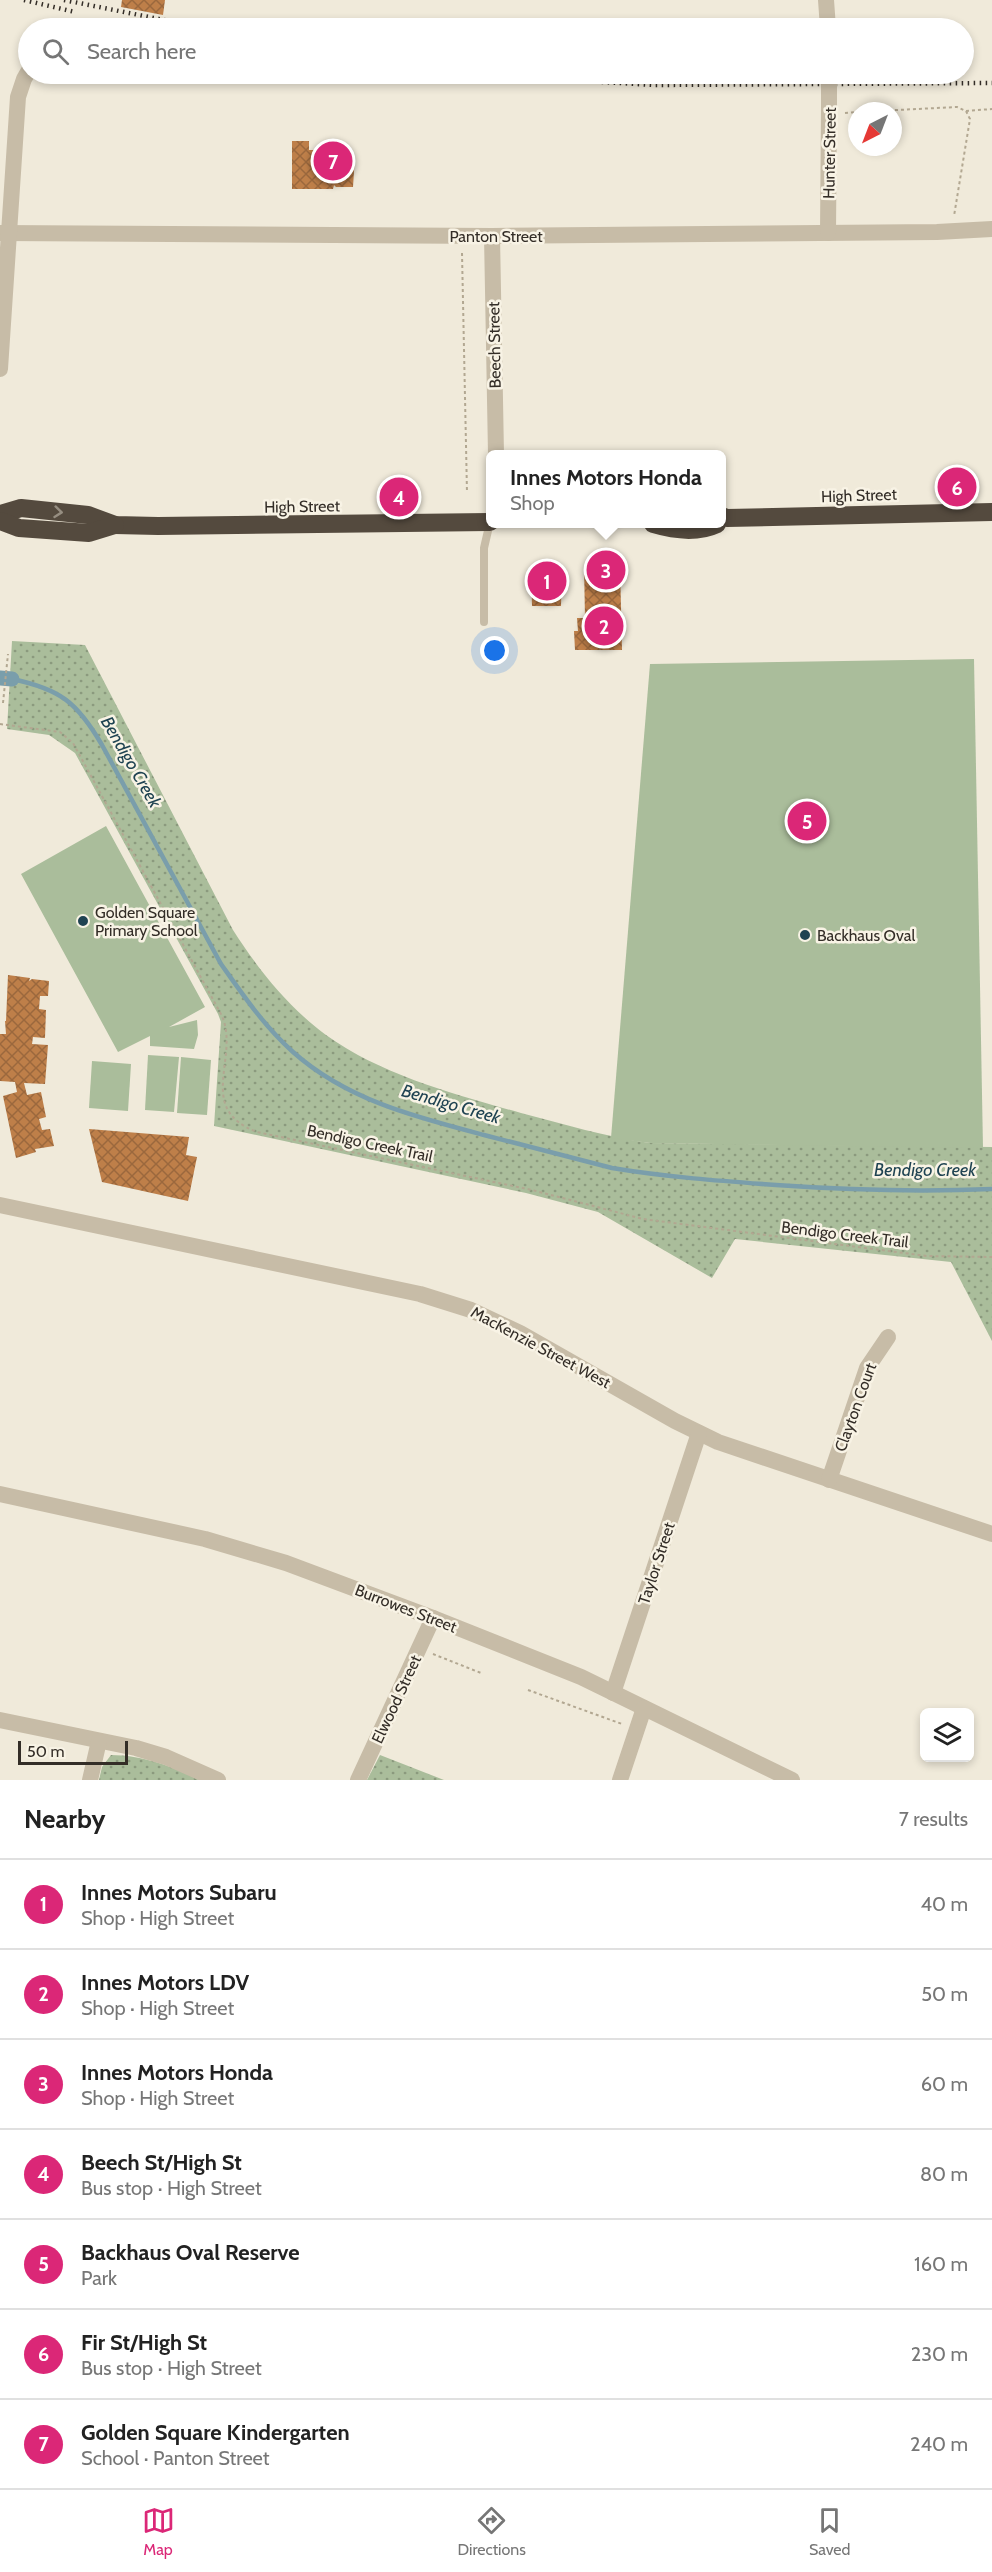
<!DOCTYPE html>
<meta charset="utf-8">
<style>
body{margin:0;font-family:Cabin,sans-serif;background:#f6f6f6;color:#222}
.controls{position:absolute;right:18px;bottom:18px;display:grid;overflow:hidden;border-radius:9px;box-shadow:0 3px 9px #0003}
.controls button{width:54px;height:54px;display:grid;place-items:center;padding:0;border:0;border-bottom:2px solid #e0e0e0;background:#fff;color:#222;font:30px sans-serif}
.compass{position:absolute;left:848px;top:102px;width:54px;height:54px;border-radius:50%;background:#fff;box-shadow:0 3px 9px #0003;rotate:222deg}
.scale{position:absolute;left:18px;bottom:15px;width:110px;box-sizing:border-box;padding-left:6px;border:3px solid #332d27;border-top:0;font-size:16px;line-height:21px;white-space:nowrap;color:#332d27;-webkit-text-stroke:4px #f8f3e5;paint-order:stroke}
.you{position:absolute;left:495px;top:651px;width:21px;height:21px;margin:-15px;border:4px solid #fff;border-radius:50%;background:#1a73e8;box-shadow:0 0 0 9px #1a73e833}
.badge{display:grid;place-items:center;width:39px;height:39px;border-radius:50%;background:#db2777;color:#fff;font-size:20px;font-weight:700}
.pin{position:absolute;translate:-50% -50%;border:3px solid #fff;box-shadow:0 2px 6px #0006}
.popup{position:absolute;left:486px;top:450px;width:240px;height:78px;box-sizing:border-box;display:grid;place-content:center;border-radius:9px;background:#fff;filter:drop-shadow(0 2px 4px #0005);font-size:20px;white-space:nowrap;color:#767676}
.popup b{font-size:22px;color:#222}
.popup::after{content:'';position:absolute;left:50%;top:100%;margin-left:-12px;border:12px solid transparent;border-top-color:#fff}
.list{margin:0;padding:0;list-style:none}
h2{display:flex;justify-content:space-between;align-items:center;height:78px;margin:0;padding:0 24px;font-size:26px}
h2 small{font-size:20px;font-weight:400;color:#767676}
.list li{display:grid;grid-template-columns:39px 1fr auto;gap:18px;align-items:center;box-sizing:border-box;height:90px;padding:0 24px;border-top:2px solid #e0e0e0}
.list b{display:block;font-size:22px;white-space:nowrap}
.list p{margin:0;font-size:20px;white-space:nowrap;color:#767676}
.list em{font-size:20px;font-style:normal;color:#767676}
.icon{flex:none;width:33px;height:33px;fill:none;stroke:currentColor;stroke-width:2;stroke-linecap:round;stroke-linejoin:round}
.map{position:relative;flex:none;width:992px;height:1780px;overflow:hidden}
.search{position:absolute;background:#fff;box-shadow:0 3px 9px #0003;left:18px;right:18px;top:18px;height:66px;display:flex;align-items:center;gap:15px;box-sizing:border-box;padding:0 21px;border-radius:33px;color:#767676;font-size:22px}
.sheet{height:708px;background:#fff}
nav{display:flex;justify-content:space-around;align-items:center;box-sizing:border-box;height:84px;border-top:2px solid #e0e0e0;background:#fff;font-size:16px;color:#767676}
nav a{display:grid;justify-items:center;gap:3px}
nav .on{color:#db2777}
.map>svg:first-child{display:block}
.grass{fill:url(#grass-dots)}
.park{fill:#aabd9b}
.lines{fill:none;stroke-linecap:round;stroke-linejoin:round}
.stream{stroke:#7a9eab;stroke-width:4.5}
.canal{stroke:#7a9eab;stroke-width:15}
.building{fill:url(#building-cross-hatch)}
.path{stroke:#b2a791;stroke-width:2;stroke-dasharray:3 3;stroke-linecap:butt}
.lane{stroke:#c7bca7;stroke-width:8}
.street{stroke:#c7bca7;stroke-width:16}
.highway{stroke:#544a3e;stroke-width:18}
.rail{stroke:#332d27;stroke-width:4.5;stroke-dasharray:1.5 4.5;stroke-linecap:butt}
.street-bridge{stroke:#c7bca7;stroke-width:16}
.oneway{stroke:#968e81}
.poi-dot{fill:#1f4352;stroke:#f8f3e5;stroke-width:2}
.labels{text-anchor:middle;stroke-width:5;stroke-linejoin:round;paint-order:stroke}
.street-label{font-size:16px;fill:#332d27;stroke:#f8f3e5}
.poi-label{font-size:16px;fill:#332d27;stroke:#f8f3e5;text-anchor:start}
.water-label{font-size:18px;font-style:italic;fill:#1f4352;stroke:#f8f3e5}
</style>
<div class="map">
<svg width="992" height="1780" viewBox="0 0 992 1780">
<defs>
<pattern id="grass-dots" width="8" height="8" patternUnits="userSpaceOnUse" patternTransform="scale(1.5)"><rect width="8" height="8" fill="#aabd9b"/><path d="M2 2h.1M6 6h.1" fill="none" stroke="#8b9a7e" stroke-width="1.8" stroke-linecap="round"/></pattern>
<pattern id="building-cross-hatch" width="8" height="8" patternUnits="userSpaceOnUse" patternTransform="scale(1.5)"><rect width="8" height="8" fill="#be7f49"/><path d="M0 0l8 8M0 8l8-8" fill="none" stroke="#9b683d"/></pattern>
</defs>
<rect width="100%" height="100%" fill="#f0eada"/>
<g class="grass">
<path d="M12,641L85,645L233,930C258,969 288,1007 326,1035C381,1075 457,1095 521,1113C564,1124 606,1137 650,1143L992,1147V1341L951,1262L735,1239L712,1278L598,1212L526,1193L214,1126L221,1022L218,1014L75,753L49,735L7,729Z"/>
<path d="M111,1755C141,1755 173,1766 199,1780H99L102,1767Z"/>
<path d="M380,1755L444,1780H367Z"/>
</g>
<g class="park">
<path d="M974,659L983,1148L650,1143L611,1138L650,664Z"/>
<path d="M106,826L205,1007L169,1027L197,1020L198,1035L194,1049L150,1046V1036L118,1052L21,874Z"/>
<path d="M148,1055L179,1057L174,1112L145,1110Z"/>
<path d="M181,1057L211,1060L207,1115L177,1113Z"/>
<path d="M92,1061L131,1064L128,1111L89,1108Z"/>
</g>
<g class="lines">
<path class="stream" d="M12,679C60,689 77,702 102,745L221,964C243,995 264,1026 293,1052C347,1100 415,1117 484,1135C526,1146 569,1157 612,1168C666,1177 721,1181 776,1185C848,1190 920,1192 992,1189"/>
<path class="canal" d="M0,678L12,679"/>
</g>
<g class="building">
<path d="M122,0H165L163,15L121,7Z"/>
<path d="M292,141H309V150H326V157L355,156L353,187H336L334,185L333,189H292Z"/>
<path d="M562,564L561,606H532L531,565Z"/>
<path d="M584,565H620L622,650H575L574,631H578L577,618H585Z"/>
<path d="M8,975L30,978L29,981L32,979L49,981L48,996H40L39,1009L46,1010L45,1038L33,1037L32,1044L48,1045L45,1084L24,1083L27,1095L41,1092L46,1117L39,1119L42,1130L50,1129L54,1146L35,1149L36,1152L16,1158L3,1096L17,1092L15,1082L0,1081V1034H6L5,1021H6Z"/>
<path d="M89,1129L189,1137L186,1155L197,1157L188,1201L102,1182Z"/>
</g>
<g class="lines">
<g class="path">
<path d="M877,111L957,107L966,111L970,119L954,216"/>
<path d="M966,111L992,109"/>
<path d="M845,113L857,112"/>
<path d="M462,253L467,493"/>
<path d="M972,489V498"/>
<path d="M3,703L8,654"/>
<path d="M0,724L60,732L73,743L222,1016C240,1058 195,1109 257,1132L532,1190L643,1219L927,1256L992,1257"/>
<path d="M433,1654L481,1673"/>
<path d="M528,1690L622,1724"/>
</g>
<path class="lane" d="M484,622V548L490,522"/>
<g class="street">
<path d="M826,0L828,28"/>
<path d="M0,233L492,236L937,232L992,229"/>
<path d="M828,233L829,106"/>
<path d="M492,236L496,454"/>
<path d="M0,369L18,97L24,79L28,72"/>
<path d="M0,1205L420,1294L471,1310L520,1333L675,1421L718,1442L992,1534"/>
<path d="M829,1480L867,1368L888,1337"/>
<path d="M0,1494L205,1539L286,1563L433,1618L581,1677L792,1780"/>
<path d="M613,1693L699,1433"/>
<path d="M0,1720L136,1748L166,1757L218,1780"/>
<path d="M90,1780L99,1741"/>
<path d="M358,1780L433,1618"/>
<path d="M620,1780L644,1708"/>
</g>
<g class="highway">
<path d="M0,514L21,508L88,515L115,525L158,526L490,522"/>
<path d="M722,516L727,518L992,512"/>
<path d="M0,521L19,528L89,533L115,525"/>
<path d="M653,524C673,530 698,533 717,524"/>
</g>
<g class="rail">
<path d="M24,0L75,12"/>
<path d="M64,0L204,28"/>
<path d="M464,74L654,85L992,83"/>
</g>
<path class="street-bridge" d="M829,74V106"/>
</g>
<defs><path id="oneway-chevron" d="M-2-3.5L2.5 0L-2 3.5" fill="none" stroke-width="1.6" stroke-linecap="round" stroke-linejoin="round" transform="scale(1.5)"/></defs>
<use class="oneway" href="#oneway-chevron" transform="translate(58 512) rotate(6)"/>
<g class="poi-dot">
<circle cx="83" cy="921" r="6"/>
<circle cx="805" cy="935" r="6"/>
</g>
<g class="labels">
<g class="street-label">
<text transform="translate(829 153) rotate(-89)" y="6">Hunter Street</text>
<text x="496" y="242">Panton Street</text>
<text transform="translate(494 345) rotate(-91)" y="6">Beech Street</text>
<text transform="translate(859 495) rotate(-2)" y="6">High Street</text>
<text transform="translate(302 506) rotate(-1)" y="6">High Street</text>
<text transform="translate(370 1143) rotate(12)" y="6">Bendigo Creek Trail</text>
<text transform="translate(845 1234) rotate(7)" y="6">Bendigo Creek Trail</text>
<text transform="translate(541 1347) rotate(28)" y="6">MacKenzie Street West</text>
<text transform="translate(855 1407) rotate(-70)" y="6">Clayton Court</text>
<text transform="translate(656 1563) rotate(-72)" y="6">Taylor Street</text>
<text transform="translate(406 1608) rotate(21)" y="6">Burrowes Street</text>
<text transform="translate(396 1699) rotate(-65)" y="6">Elwood Street</text>
</g>
<g class="poi-label">
<text x="95" y="918">Golden Square<tspan x="95" dy="18">Primary School</tspan></text>
<text x="817" y="941">Backhaus Oval</text>
</g>
<g class="water-label">
<text transform="translate(131 762) rotate(60)" y="6">Bendigo Creek</text>
<text transform="translate(451 1104) rotate(16)" y="6">Bendigo Creek</text>
<text x="925" y="1176">Bendigo Creek</text>
</g>
</g>
</svg>
<div class="controls">
<button><svg class="icon" aria-label="layers" viewBox="0 0 24 24"><path d="M12 4l9 5-9 5-9-5zM3 14l9 5 9-5"/></svg></button>
</div>
<svg class="compass" viewBox="-18 -18 36 36"><path d="M0-13l5 13h-10z" fill="#e53935"/><path d="M0 13l5-13h-10z" fill="#767676"/></svg>
<div class="scale">50 m</div>
<div class="you"></div>
<div class="pin badge" style="left:547px;top:581px">1</div>
<div class="pin badge" style="left:604px;top:626px">2</div>
<div class="pin badge" style="left:606px;top:570px">3</div>
<div class="popup"><b>Innes Motors Honda</b>Shop</div>
<div class="pin badge" style="left:399px;top:497px">4</div>
<div class="pin badge" style="left:807px;top:821px">5</div>
<div class="pin badge" style="left:957px;top:487px">6</div>
<div class="pin badge" style="left:333px;top:161px">7</div>
<div class="search"><svg class="icon" aria-label="search" viewBox="0 0 24 24"><circle cx="10" cy="10" r="6"/><path d="M15 15l6 6"/></svg>Search here</div>
</div>
<section class="sheet">
<h2>Nearby<small>7 results</small></h2>
<ul class="list">
<li><span class="badge">1</span><div><b>Innes Motors Subaru</b><p>Shop · High Street</p></div><em>40 m</em></li>
<li><span class="badge">2</span><div><b>Innes Motors LDV</b><p>Shop · High Street</p></div><em>50 m</em></li>
<li><span class="badge">3</span><div><b>Innes Motors Honda</b><p>Shop · High Street</p></div><em>60 m</em></li>
<li><span class="badge">4</span><div><b>Beech St/High St</b><p>Bus stop · High Street</p></div><em>80 m</em></li>
<li><span class="badge">5</span><div><b>Backhaus Oval Reserve</b><p>Park</p></div><em>160 m</em></li>
<li><span class="badge">6</span><div><b>Fir St/High St</b><p>Bus stop · High Street</p></div><em>230 m</em></li>
<li><span class="badge">7</span><div><b>Golden Square Kindergarten</b><p>School · Panton Street</p></div><em>240 m</em></li>
</ul>
</section>
<nav>
<a class="on"><svg class="icon" aria-label="map" viewBox="0 0 24 24"><path d="M3 6l6-2 6 2 6-2v14l-6 2-6-2-6 2zM9 4v14M15 6v14"/></svg>Map</a>
<a><svg class="icon" aria-label="directions" viewBox="0 0 24 24"><path d="M12 3l9 9-9 9-9-9zM9 14v-3h6M13 9l2 2-2 2"/></svg>Directions</a>
<a><svg class="icon" aria-label="saved" viewBox="0 0 24 24"><path d="M7 4h10v16l-5-4-5 4z"/></svg>Saved</a>
</nav>
